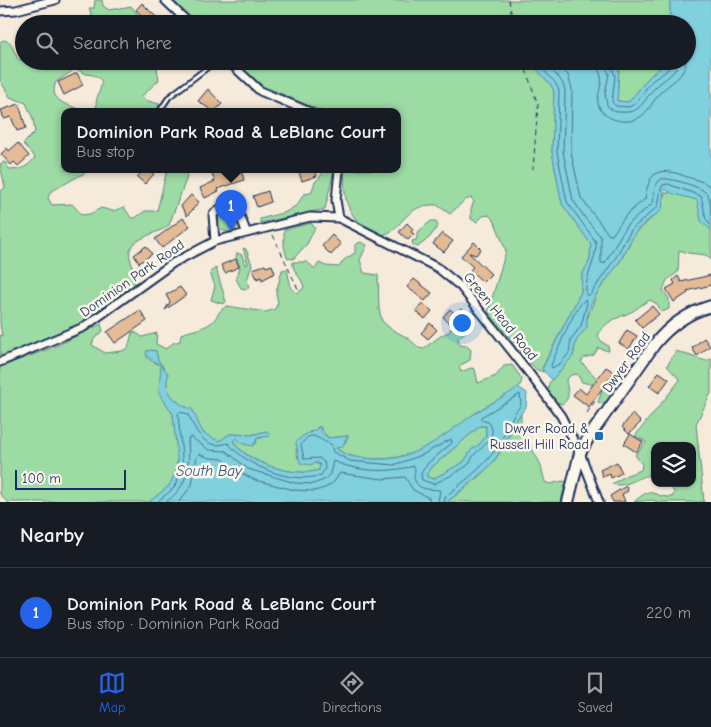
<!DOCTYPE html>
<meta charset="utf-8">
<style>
body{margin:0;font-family:"Comic Neue",sans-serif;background:#242831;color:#f1f3f6}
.controls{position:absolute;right:15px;bottom:15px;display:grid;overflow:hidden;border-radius:10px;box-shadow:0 1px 4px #0004}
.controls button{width:45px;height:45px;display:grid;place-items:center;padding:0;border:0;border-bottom:1px solid #363941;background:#171b24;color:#f1f3f6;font:25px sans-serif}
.scale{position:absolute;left:15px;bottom:12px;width:111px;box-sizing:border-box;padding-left:5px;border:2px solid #1b2f5e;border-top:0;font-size:14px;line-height:18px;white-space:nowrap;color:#1b2f5e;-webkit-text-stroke:4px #fbf7ec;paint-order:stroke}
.you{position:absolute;left:461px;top:322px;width:18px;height:18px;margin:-12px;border:4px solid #fff;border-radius:50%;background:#1a73e8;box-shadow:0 0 0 8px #1a73e833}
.badge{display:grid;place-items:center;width:32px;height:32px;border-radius:50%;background:#2563eb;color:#fff;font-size:16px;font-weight:700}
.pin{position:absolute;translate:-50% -41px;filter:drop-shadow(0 1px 2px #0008)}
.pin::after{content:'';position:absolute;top:26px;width:18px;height:15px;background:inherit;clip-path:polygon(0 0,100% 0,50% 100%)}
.popup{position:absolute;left:61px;top:108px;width:340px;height:65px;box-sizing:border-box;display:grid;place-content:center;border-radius:10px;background:#171b24;filter:drop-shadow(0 1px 4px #0005);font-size:16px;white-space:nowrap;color:#9ea1a6}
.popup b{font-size:19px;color:#f1f3f6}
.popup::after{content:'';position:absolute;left:50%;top:100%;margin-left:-10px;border:10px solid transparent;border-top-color:#171b24}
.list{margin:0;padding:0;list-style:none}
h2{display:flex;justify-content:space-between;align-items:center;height:65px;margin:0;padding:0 20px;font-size:21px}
h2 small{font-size:16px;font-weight:400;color:#9ea1a6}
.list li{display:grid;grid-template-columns:32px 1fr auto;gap:15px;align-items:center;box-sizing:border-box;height:90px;padding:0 20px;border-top:1px solid #363941}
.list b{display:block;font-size:19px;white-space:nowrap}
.list p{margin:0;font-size:16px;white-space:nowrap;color:#9ea1a6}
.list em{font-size:16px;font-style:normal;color:#9ea1a6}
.icon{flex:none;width:28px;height:28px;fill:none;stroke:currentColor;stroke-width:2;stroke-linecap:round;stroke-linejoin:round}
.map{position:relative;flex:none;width:711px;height:502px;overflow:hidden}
.search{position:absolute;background:#171b24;box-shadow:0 1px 4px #0004;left:15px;right:15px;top:15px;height:55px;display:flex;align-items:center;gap:12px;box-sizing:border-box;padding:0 18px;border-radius:28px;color:#9ea1a6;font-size:19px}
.sheet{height:155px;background:#171b24}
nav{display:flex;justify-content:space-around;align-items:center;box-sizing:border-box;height:70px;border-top:1px solid #363941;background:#171b24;font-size:14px;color:#9ea1a6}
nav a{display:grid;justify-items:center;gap:2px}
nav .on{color:#2563eb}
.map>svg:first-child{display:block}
.green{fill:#9cdba4;stroke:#5c8581}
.water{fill:#81d0de;stroke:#5890ab;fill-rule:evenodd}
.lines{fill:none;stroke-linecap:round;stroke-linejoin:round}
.shore{stroke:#446f91;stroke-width:1}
.building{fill:#e4bb94;stroke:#1b2f5e}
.lane-casing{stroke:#1b2f5e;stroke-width:7}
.street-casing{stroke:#1b2f5e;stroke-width:11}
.secondary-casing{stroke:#1b2f5e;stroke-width:14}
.path{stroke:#1b2f5e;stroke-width:1;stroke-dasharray:5 4;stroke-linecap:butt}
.lane{stroke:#fbf7ec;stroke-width:3}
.street{stroke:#fbf7ec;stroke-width:7}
.secondary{stroke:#fbf7ec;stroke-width:10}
.poi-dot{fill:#1f6fb2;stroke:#fbf7ec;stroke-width:2}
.labels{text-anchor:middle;stroke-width:5;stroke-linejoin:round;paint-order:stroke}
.street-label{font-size:14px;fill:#1b2f5e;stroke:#fbf7ec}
.poi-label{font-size:14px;fill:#1b2f5e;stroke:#fbf7ec;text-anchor:end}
.water-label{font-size:15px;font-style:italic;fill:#34577e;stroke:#fbf7ec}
</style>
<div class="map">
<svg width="711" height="502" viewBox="0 0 711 502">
<rect width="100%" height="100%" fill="#f6ebda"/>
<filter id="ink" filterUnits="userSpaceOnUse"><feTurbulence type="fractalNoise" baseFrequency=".02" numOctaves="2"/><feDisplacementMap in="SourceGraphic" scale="10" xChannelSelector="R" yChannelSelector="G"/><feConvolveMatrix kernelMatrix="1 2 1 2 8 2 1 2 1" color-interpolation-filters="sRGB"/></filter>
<g filter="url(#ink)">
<g class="green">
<path d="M95,0H102L103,6L109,10L131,6L146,24H95L89,8H94Z"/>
<path d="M171,0H673L670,1V17L667,24H196Z"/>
<path d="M3,40L10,42L18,59L24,61H162L157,68L159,80L142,96L145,100L159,104L157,112H99C87,97 119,77 86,74C82,73 79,70 75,69L56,82C47,104 72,104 84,112H65V170H90L50,192L48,198L52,205L72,204L82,215L90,214L101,208L113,211L124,207L131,218H135L145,211H157L167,170H185L187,177L169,225C162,232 142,235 133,245C122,257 142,274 133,287L82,323L0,358V335L2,336L0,324V190L2,191L5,187L0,164L5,162L9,169C18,172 30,166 35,157L23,144L35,132L33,119L26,103L10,97L0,80V42Z"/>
<path d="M234,61H535C536,75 551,79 554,92L552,152L562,204L591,244L590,260L582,275L581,292L542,368L544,372L537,370L531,364L488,312L506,251L495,222L489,215L483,216L477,222L471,219V209L474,201L471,198L465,200L450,214L437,205C403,203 402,233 381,235C349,224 342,201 345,170H397V112H324L263,86Z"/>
<path d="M612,61H668L650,76L629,102L617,101L619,67Z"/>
<path d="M324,170H334L325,209L260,223V219L286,212L297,205L304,194L311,193L315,182L320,177Z"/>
<path d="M669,191L698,200L701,216L711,230V260L706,255L688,253L679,250L678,272L667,280L663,290L669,299V309L662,312L657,304L650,300C642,303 637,310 629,313C616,319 604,321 598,336L602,342L608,346L609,351L598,348L594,355L584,358L581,362L610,392V397L603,404L598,402L602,391L594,385L582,382L577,374L571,375L566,380C567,389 572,398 562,404L556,402L548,390L549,383L573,356L576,341L586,322L597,293L621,260L635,233L662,209L665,192L668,194Z"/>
<circle cx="228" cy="221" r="11"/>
<path d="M431,221H436L438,226L430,237L418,247L413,245L412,241L416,240L418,232Z"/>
<path d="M311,223L315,228L307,244L293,259L287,258L284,246V230Z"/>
<path d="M360,242L367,245L360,260L364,273L378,275L379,309L382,321L391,329L408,338L419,348L423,349L442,335L449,332L451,328L455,329L463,321L458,316L459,310L462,309L467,313L473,310L475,325L458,338L460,345L467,346L471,350L470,360L459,366L461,372L471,368L475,369L478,383L496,376L504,366L512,365L522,379C521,394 494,401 483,408C445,435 414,465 364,458C353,457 344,455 336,448L345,443L348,436L328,438L319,426L314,431L309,432L296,450L298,458L320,465L319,470C296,478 245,463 233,440L236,438L256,444L257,438H262L267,431L251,435L230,434L219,441C202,438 197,424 192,410C182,407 169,397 167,386C166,381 168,378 168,374L158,360L156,351H147V358L161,366L159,392L173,414L178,455L175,477L169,486L149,502H7L0,494V367L54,347L101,324L103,331L94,339L92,345L105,353L122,351L128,348L132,333L135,332L142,337L157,333L156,344L166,349L173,343L180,341L181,334C191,330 206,329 214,320C219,314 219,310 227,306L266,312L275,309L278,303L276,293L282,270L287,269L291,288L297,293L304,288C303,278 291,271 293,262H307L315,269L319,263L326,266L339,267L344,260L355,253V245Z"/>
<path d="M243,248L246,249L252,265L247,280L249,288L246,289L241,288L236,279L240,267L236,257L237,253L242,255L245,265L248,264Z"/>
<path d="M216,268L226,302L223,304L211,300L215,286L210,272Z"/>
<path d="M676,351L706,361L711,359V393L696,424L704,502H658L652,500L634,502C653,484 653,498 672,497L674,493L670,483H692V446H655V475C639,474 628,489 612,484L627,475L641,470L642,464L635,455L646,442L635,436L680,380L667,366Z"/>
<path d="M521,413V430L540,463L545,482L550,484L563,481L566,482L561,502H447C466,487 488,472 501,451C509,438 513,424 521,413Z"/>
<path d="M480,426H486V436L480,444L471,451L464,462L433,479L426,476L432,467Z"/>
</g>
<g class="water">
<path d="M711,0V230L701,221L697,200L674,194L664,189L662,209C655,217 645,221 638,229C631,238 627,249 621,259C609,280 584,301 587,327L576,341L573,356L552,380L542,369L581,292L582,275L590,260L591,244L562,204L552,152L554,92C551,79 536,76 535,61H612L619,67L617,101L629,102L650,76L668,61H687V24H667L670,17V1Z"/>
<path d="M151,350L156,351L158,360L168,374C168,378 166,381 167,386C169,397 182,407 192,409L203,433L219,441L230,434L251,435L267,431L270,436L257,438L253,446L243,444L236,438L233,441C245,463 296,478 319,470L320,465L317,462L310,465L300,463L296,443C303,432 313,434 320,426L321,432L328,438L349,436L345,439L343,447L336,448C344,456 354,457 364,458C417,466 444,432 485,407C496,400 508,395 518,387L527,393L526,407L516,420L500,452L490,466L447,502H149L169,486L178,467L173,414L159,393L161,366L146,355L147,351ZM480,426H486V436L480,444L471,450L464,462L433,479L426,476L432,467Z"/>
</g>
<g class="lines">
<g class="shore">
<path d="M540,61C542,75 556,78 559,91L557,152L567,202L596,242C597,261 584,276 586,295H590L616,257L631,230L658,206L661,189L663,185L668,184L701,196L706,219L711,225"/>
<path d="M546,61C551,75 563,75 565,92L563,152L573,200L585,218L601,237V263H605L626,226L653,203L655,186L661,179C668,177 702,187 706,193C711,198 710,206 711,212"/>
<path d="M554,61L568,75L572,89L571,152L581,198L609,235H612L627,214L645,199C649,174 655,166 682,175C691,179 703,180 711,187"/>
<path d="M596,61C596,67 599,70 601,76C603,84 597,94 598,103C601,120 627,126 640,117C649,111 653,101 660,93C670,82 685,78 686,61"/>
<path d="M603,61L609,74L605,93L607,105C611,110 614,112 620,112C643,114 642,100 656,87C664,78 677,75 678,61"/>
<path d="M610,61L615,76L612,102L616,106L629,107C640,103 644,88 653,80C660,75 670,71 672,61"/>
<path d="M585,300L587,303L581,326L571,339L569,353L561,363L552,368L551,365C558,351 574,306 585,300Z"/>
<path d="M157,502L174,488L183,468L178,414L180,412L188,414C196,432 205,451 228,443C246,466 292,485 321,475L325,469L324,462L319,458L304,459L301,445C312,427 318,441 331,444L333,452L350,461L394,465L422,455L451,439L452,443L428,463L421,473L422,480L433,484C441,481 462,470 468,465C471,462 472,457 475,454C483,446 500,435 488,422L481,420V417L520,394L521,405C509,418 506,435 496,449C483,468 463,482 446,496L444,502"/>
<path d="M166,502C189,485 190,466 188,439L191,437L209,450L226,451L248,469L295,483L313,484L324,480L330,474L333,461C360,472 386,473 414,466C416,470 414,472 414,477C416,491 431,489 440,490L438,502"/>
<path d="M179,502L192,485L197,456L199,454L210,458L223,459L235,470L255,480L294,490L314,491L325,488L334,482L340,473L382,479L405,477L413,490L429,498L430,502"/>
</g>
</g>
<g class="building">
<path d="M142,3L152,13L164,24H151L136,10Z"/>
<path d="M77,73L83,85L64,95L58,82Z"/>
<path d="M208,89L222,104L214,112L198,101Z"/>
<path d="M19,104L26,128L17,131L11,117L4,119L1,110Z"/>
<path d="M18,143L29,156L18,166L14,162L11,165L1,154L7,148L9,151Z"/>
<path d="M144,170H149L154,174L145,184L137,177Z"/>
<path d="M210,170H241L244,180L218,189L219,191L205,198L200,188L215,181Z"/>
<path d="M298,170H315L317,176L302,181Z"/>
<path d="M268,191L271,202L257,207L253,196Z"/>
<path d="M191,195L199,202L187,216L181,206Z"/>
<path d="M183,218L190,226L162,248L155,239Z"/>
<path d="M407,223L413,229L411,232L414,234L408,240L399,232Z"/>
<path d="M442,233L453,241L444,252L433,244Z"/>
<path d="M332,235L341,244L331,255L322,246Z"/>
<path d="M474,242L481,249L476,255L469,253L491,274L483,282L470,270L473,267L461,256Z"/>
<path d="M146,246L152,254L139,263L134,255Z"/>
<path d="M236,259L239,267L225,273L221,265Z"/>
<path d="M265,265L266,267L272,265L275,273L262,280L261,277L257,279L253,269Z"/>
<path d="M711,275V285L687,291L688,293L674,302L666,289L675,284L673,280L678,276L681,282Z"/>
<path d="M414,279L432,293L425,301L407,287Z"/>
<path d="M180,287L186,295L165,310L170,302L166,295Z"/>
<path d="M422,303L432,311L425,319L416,311Z"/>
<path d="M652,306L659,314L642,328L635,320Z"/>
<path d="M450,309L463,321L455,329L443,317Z"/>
<path d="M140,310L147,321L115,343L107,332Z"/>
<path d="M430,323L437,330L428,339L421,333Z"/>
<path d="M627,330L637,336L629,349L619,343Z"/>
<path d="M704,338L710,346L697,356L692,348Z"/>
<path d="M606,367L614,372L589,407L573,395L579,388L586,394Z"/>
<path d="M659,372L669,379L659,393L649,386Z"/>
<path d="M632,414L641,422L629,434L622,427Z"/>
<path d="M630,434L643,442L636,452L624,444Z"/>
<path d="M617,462L622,473L611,478L610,474L603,477L600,470Z"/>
<path d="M626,486L628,491L622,494L625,502H613L610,496Z"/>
</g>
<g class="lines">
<g class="lane-casing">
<path id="lane" d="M159,112L169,97L216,61"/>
</g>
<g class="street-casing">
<g id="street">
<path d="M165,0L190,24"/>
<path d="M0,11L16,10L55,0"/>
<path d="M228,61L260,91L310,112"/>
<path d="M339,170L336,200L339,218"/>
<path d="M215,241L213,215C218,208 230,204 237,208L246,231"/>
<path d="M0,362L84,327L173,263L215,241L310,217L339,218L438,268L461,287L526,369L561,416L580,453L599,502"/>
</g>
</g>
<g class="secondary-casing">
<path id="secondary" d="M568,502L580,453L589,437L654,345C669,326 687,313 711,306"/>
</g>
<g class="path">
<path d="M509,0L513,24"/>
<path d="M523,61L538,105L533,169"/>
<path d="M273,235L298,289"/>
<path d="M609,379L616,384"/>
<path d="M587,413L595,401L594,400"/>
</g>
<use href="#lane" class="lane"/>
<use href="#street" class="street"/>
<use href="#secondary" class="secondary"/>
</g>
</g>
<rect class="poi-dot" x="594" y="431" width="10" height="10" rx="2.5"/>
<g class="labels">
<g class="street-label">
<text transform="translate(132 278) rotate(-35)" y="5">Dominion Park Road</text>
<text transform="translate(501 316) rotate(51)" y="5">Green Head Road</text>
<text transform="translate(626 362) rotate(-54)" y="5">Dwyer Road</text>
</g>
<g class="poi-label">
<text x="589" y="433">Dwyer Road &amp;<tspan x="589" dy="16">Russell Hill Road</tspan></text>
</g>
<g class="water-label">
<text x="209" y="476">South Bay</text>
</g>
</g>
</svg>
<div class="controls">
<button><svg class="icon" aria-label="layers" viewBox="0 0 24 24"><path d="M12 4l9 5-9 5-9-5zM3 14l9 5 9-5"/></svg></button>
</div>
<div class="scale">100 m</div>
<div class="you"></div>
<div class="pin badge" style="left:231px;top:231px">1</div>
<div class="popup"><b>Dominion Park Road &amp; LeBlanc Court</b>Bus stop</div>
<div class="search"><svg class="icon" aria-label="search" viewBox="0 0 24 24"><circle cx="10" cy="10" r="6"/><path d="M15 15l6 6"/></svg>Search here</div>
</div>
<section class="sheet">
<h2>Nearby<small></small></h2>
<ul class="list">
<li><span class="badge">1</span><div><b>Dominion Park Road &amp; LeBlanc Court</b><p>Bus stop · Dominion Park Road</p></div><em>220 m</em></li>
</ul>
</section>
<nav>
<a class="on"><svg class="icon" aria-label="map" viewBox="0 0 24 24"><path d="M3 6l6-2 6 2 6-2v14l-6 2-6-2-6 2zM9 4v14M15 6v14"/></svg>Map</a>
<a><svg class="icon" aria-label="directions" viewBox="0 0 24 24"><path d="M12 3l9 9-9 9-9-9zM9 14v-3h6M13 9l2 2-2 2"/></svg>Directions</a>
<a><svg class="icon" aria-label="saved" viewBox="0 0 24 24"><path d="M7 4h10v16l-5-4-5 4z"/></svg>Saved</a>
</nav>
